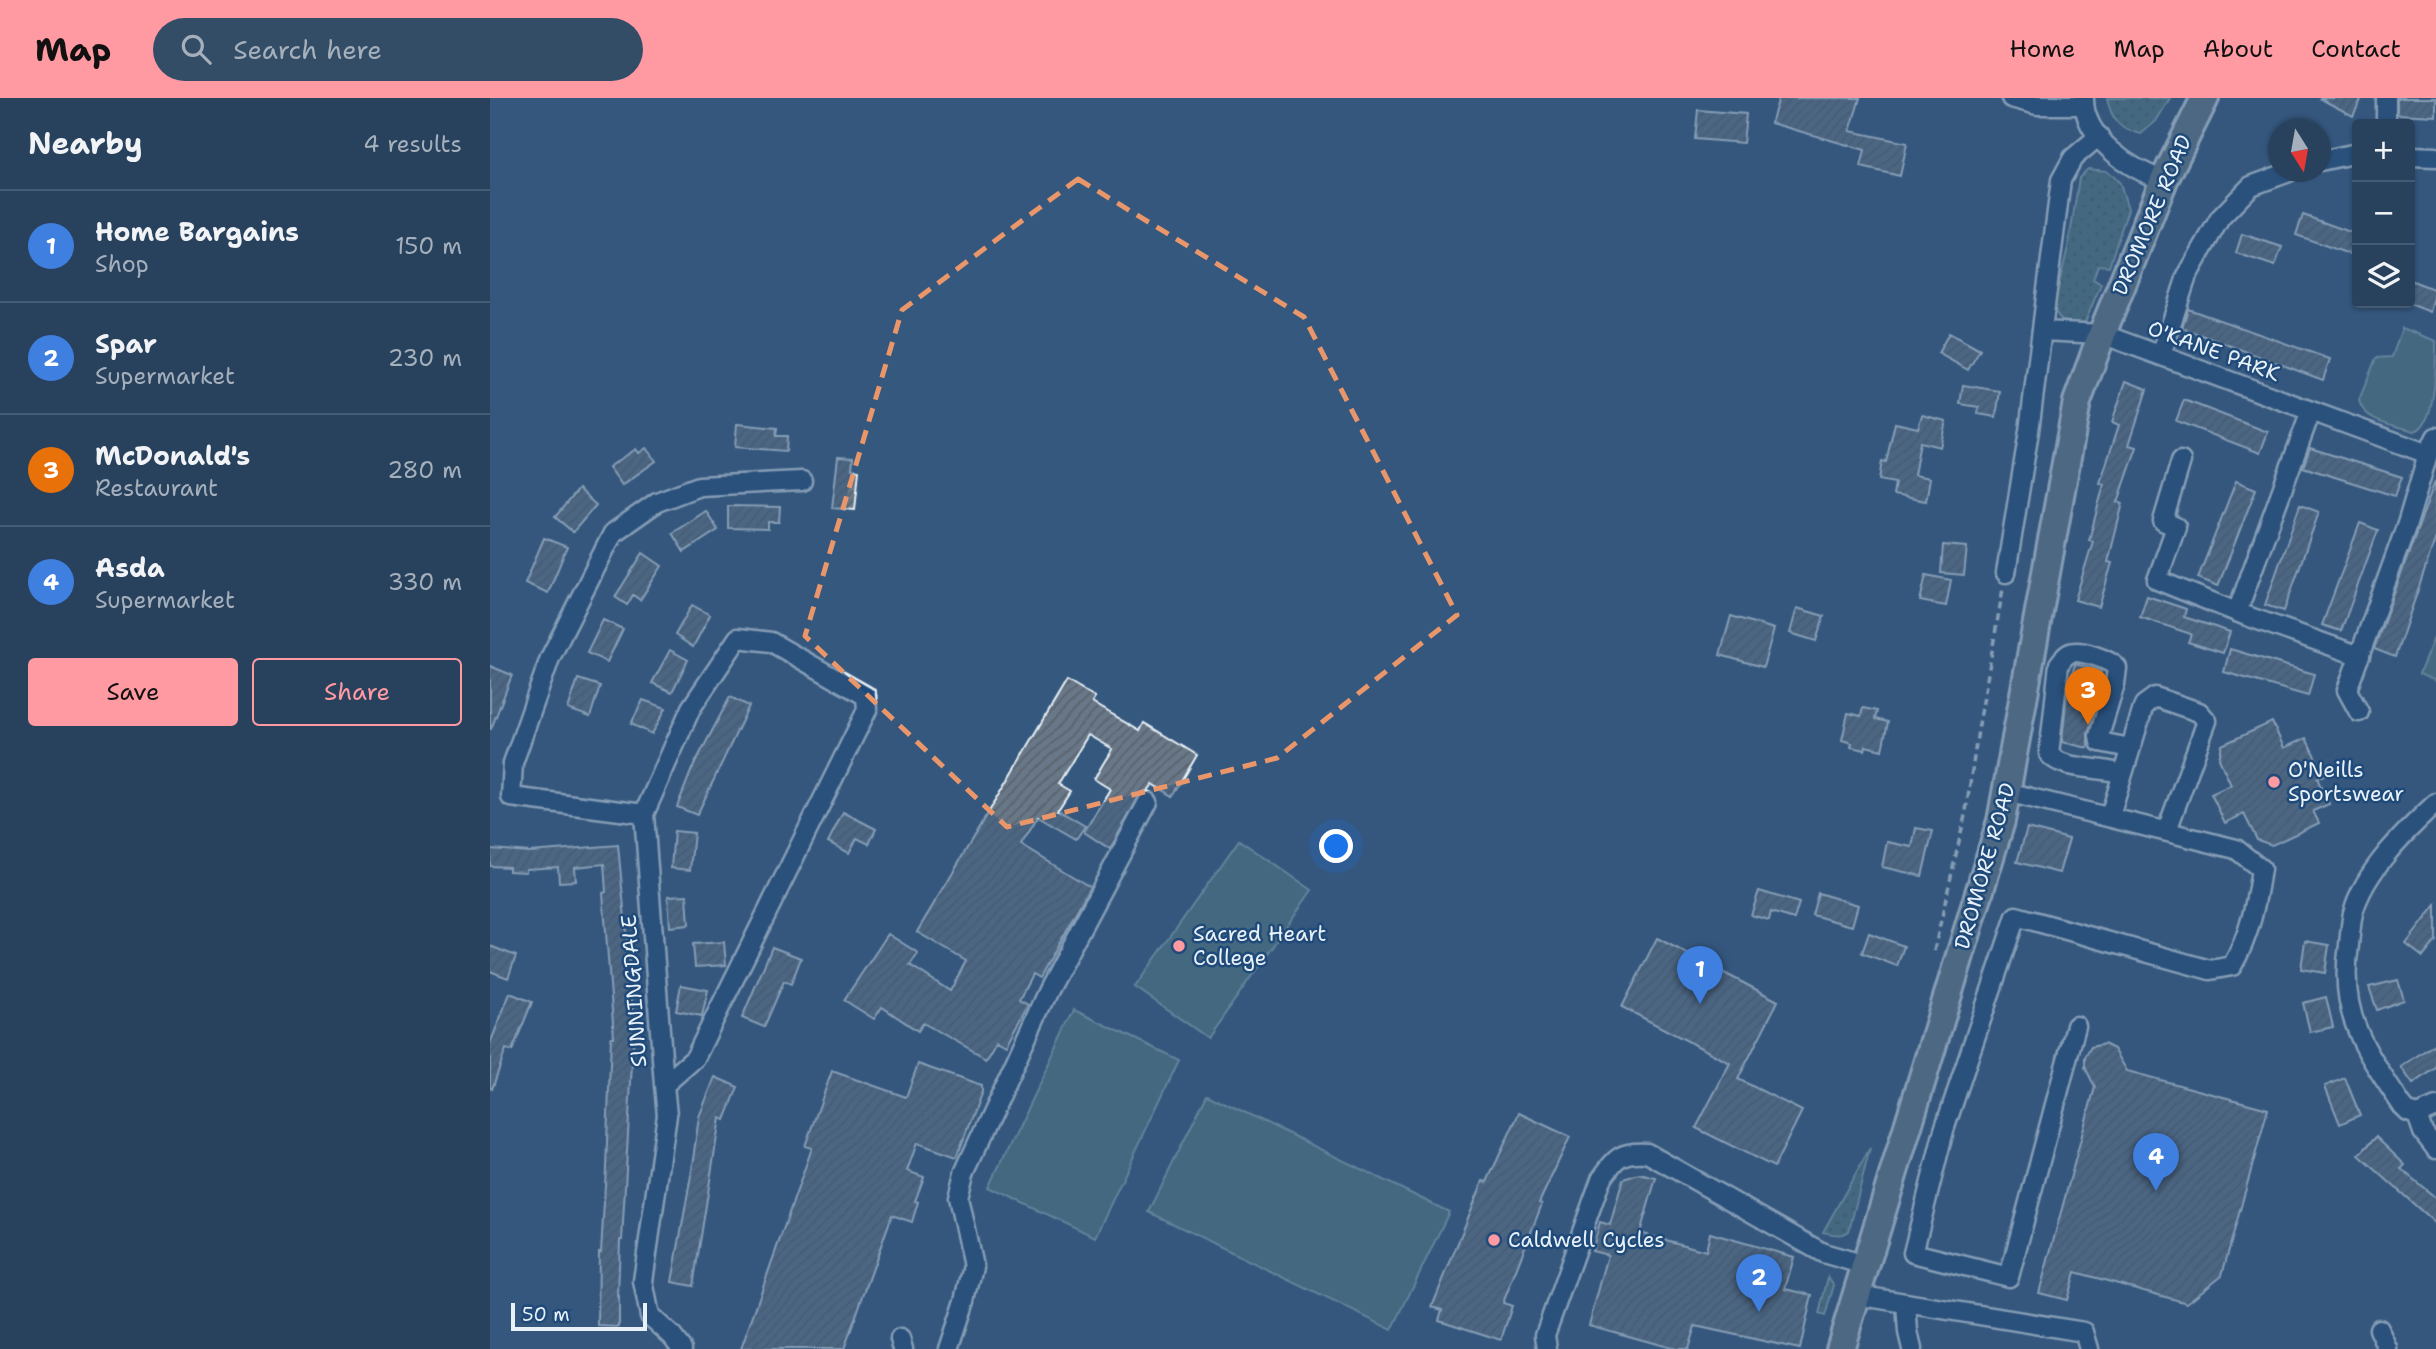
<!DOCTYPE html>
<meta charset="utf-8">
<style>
body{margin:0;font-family:"Shantell Sans",sans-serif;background:#344d67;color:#f1f3f6}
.controls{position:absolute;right:21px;top:21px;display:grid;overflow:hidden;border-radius:7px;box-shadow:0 2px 5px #0004}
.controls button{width:63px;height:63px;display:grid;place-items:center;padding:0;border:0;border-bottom:2px solid #445b73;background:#28425e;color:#f1f3f6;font:35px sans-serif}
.compass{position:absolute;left:1778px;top:21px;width:63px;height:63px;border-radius:50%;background:#28425e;box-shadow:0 2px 5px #0004;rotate:169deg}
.scale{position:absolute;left:21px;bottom:18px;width:136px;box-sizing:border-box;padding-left:7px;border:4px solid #e8f1f8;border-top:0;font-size:19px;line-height:24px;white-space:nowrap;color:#e8f1f8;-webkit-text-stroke:5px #1f4a7a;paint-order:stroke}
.you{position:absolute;left:847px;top:749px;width:24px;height:24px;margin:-18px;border:5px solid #fff;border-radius:50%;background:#1a73e8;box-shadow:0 0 0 10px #1a73e833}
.badge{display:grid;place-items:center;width:46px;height:46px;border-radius:50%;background:#ff9aa2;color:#fff;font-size:23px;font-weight:700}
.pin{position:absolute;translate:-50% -58px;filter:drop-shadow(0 2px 4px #0008)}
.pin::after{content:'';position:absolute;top:37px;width:24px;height:21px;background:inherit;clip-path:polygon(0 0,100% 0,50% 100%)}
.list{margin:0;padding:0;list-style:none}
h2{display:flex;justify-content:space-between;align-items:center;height:91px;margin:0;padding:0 28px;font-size:30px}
h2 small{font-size:23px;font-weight:400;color:#a5b0bc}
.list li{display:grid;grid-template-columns:46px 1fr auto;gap:21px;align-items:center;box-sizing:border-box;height:112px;padding:0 28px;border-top:2px solid #445b73}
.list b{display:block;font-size:26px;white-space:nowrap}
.list p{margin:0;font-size:23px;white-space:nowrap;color:#a5b0bc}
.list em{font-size:23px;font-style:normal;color:#a5b0bc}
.actions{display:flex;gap:14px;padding:21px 28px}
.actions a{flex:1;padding:16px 0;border:2px solid #ff9aa2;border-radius:7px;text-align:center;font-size:24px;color:#ff9aa2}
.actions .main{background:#ff9aa2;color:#111}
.icon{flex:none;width:38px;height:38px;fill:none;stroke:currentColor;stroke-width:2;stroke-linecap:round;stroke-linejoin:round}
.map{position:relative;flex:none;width:1946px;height:1251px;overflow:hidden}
header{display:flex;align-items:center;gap:42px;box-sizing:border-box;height:98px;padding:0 35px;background:#ff9aa2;color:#111}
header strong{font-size:33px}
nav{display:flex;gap:38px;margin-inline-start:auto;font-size:24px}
.search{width:490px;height:63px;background:#344d67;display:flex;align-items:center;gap:18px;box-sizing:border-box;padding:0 24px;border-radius:38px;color:#a5b0bc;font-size:26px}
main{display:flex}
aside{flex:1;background:#28425e}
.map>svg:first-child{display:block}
.grass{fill:url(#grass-dots);stroke:#9eb6be;stroke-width:2}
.garden{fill:#557c83;stroke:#9eb6be;stroke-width:2}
.building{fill:url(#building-hatch);stroke:#e8f1f8;stroke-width:2}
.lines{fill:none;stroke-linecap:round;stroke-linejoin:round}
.minor-casing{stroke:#e8f1f8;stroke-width:23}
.highway-casing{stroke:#e8f1f8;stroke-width:32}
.path{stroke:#e8f1f8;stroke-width:3.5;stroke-dasharray:7 5;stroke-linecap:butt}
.minor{stroke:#1f4a7a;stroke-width:18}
.highway{stroke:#6c7d8b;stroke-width:26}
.marked{fill:none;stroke:#e8966a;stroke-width:5;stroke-dasharray:14 9;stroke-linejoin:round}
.poi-dot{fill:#ff9aa2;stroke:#1f4a7a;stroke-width:2.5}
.labels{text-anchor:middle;stroke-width:5;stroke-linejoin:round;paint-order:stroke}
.street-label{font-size:21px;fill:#e8f1f8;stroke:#1f4a7a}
.poi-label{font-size:21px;fill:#e8f1f8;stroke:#1f4a7a;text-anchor:start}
</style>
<header>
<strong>Map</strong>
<div class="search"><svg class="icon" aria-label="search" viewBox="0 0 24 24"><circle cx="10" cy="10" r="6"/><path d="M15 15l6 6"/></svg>Search here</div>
<nav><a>Home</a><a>Map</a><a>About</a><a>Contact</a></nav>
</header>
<main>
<aside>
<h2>Nearby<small>4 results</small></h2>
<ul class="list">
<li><span class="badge" style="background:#3f7fe0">1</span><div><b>Home Bargains</b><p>Shop</p></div><em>150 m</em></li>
<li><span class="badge" style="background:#3f7fe0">2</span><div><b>Spar</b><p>Supermarket</p></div><em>230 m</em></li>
<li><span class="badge" style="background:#e8710a">3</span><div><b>McDonald's</b><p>Restaurant</p></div><em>280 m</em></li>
<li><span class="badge" style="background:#3f7fe0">4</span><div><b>Asda</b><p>Supermarket</p></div><em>330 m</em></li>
</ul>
<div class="actions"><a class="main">Save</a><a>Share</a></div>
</aside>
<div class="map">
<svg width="1946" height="1251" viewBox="0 0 1946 1251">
<defs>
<pattern id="grass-dots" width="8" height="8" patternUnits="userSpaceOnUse" patternTransform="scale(1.75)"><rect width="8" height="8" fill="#557c83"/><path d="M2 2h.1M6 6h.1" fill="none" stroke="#4e6569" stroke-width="1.8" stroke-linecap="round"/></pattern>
<pattern id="building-hatch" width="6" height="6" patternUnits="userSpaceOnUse" patternTransform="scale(1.75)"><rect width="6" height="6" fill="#687888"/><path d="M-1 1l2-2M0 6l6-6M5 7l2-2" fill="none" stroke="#59626c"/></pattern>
</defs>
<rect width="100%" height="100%" fill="#35587e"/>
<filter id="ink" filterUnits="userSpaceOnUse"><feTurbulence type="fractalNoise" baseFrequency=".0143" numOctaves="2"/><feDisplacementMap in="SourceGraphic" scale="14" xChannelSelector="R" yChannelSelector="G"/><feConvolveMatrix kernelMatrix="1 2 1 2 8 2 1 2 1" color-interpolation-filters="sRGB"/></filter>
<g filter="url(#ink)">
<g class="grass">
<path d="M1617,0H1680L1666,23L1651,36C1628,30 1622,23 1617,0Z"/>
<path d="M1598,71L1616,73L1623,78L1630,85L1638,111L1619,168L1608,167L1603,181L1611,186L1593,229L1575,227L1563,211L1579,145L1589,80Z"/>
<path d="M1380,1050L1359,1133C1351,1139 1342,1136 1333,1134Z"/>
<path d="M1338,1179L1344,1187L1335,1218L1329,1216Z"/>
</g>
<g class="garden">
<path d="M1912,230L1946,243C1946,267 1946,329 1924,333C1906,327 1873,324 1869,302L1886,260L1902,259Z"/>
<path d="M1946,535V583L1929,576Z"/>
<path d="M749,742L822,792L718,940L645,889Z"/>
<path d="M584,912L689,962L605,1139L500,1089Z"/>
<path d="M717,996L959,1114L902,1232L659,1114Z"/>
</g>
<g class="building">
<path d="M1289,0H1370L1360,33L1417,45L1410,78L1371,69L1375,52L1281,25Z"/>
<path d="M1829,0H1872L1863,18Z"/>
<path d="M1907,0H1946V18L1907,16Z"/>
<path d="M1208,12L1256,16L1253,45L1205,41Z"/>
<path d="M1813,117L1866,136L1859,156L1806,137Z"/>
<path d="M1752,136L1792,149L1785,168L1746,155Z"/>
<path d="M1920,182L1946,192L1940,214L1920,206Z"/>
<path d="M1698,211L1840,261L1833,282L1692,230Z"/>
<path d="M1459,235L1490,252L1478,272L1448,255Z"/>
<path d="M1636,283L1657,291L1639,347L1647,349L1628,404L1633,405L1618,464L1622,465L1609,509L1585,502L1603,443L1599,442L1614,386L1610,385L1629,327L1622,324Z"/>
<path d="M1473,287L1510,293L1506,319L1488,316L1489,309L1470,306Z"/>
<path d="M1694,302L1778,334L1770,355L1686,323Z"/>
<path d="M1432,317L1456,323L1450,349L1430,344L1424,377L1440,380L1436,403L1403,397L1405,385L1389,382L1392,363L1396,364L1405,325L1428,330Z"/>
<path d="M247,326L287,330L286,338H297L296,353L245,349Z"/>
<path d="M156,350L166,363L132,387L119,369L146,351L149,355Z"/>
<path d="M1820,350L1912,379L1905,398L1813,369Z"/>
<path d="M348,359L363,360L362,371L369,372L365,412L342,410Z"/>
<path d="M1746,383L1766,391L1728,488L1708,480Z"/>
<path d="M1945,383L1946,439L1905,559L1884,551Z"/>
<path d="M88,391L106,407L83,434L65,419Z"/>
<path d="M1810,407L1829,414L1794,513L1775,507Z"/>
<path d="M238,408L290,409L289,424H278V431L238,430Z"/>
<path d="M216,413L228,432L194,454L182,435Z"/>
<path d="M1870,425L1888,432L1851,533L1832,527Z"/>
<path d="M54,440L77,449L58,495L35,485Z"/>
<path d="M1453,447L1477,449L1474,477L1451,475Z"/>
<path d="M153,455L172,468L150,502L143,497L137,507L125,499Z"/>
<path d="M1436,477L1461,482L1456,508L1430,503Z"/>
<path d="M1657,498L1696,511L1694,519L1740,534L1733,555L1698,544L1701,536L1650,519Z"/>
<path d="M202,507L220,517L203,549L185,537Z"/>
<path d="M1307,510L1334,518L1326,543L1300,535Z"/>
<path d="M1241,518L1284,531L1273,569L1230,557Z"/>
<path d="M113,522L133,531L117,564L97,555Z"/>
<path d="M1740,551L1824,576L1818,598L1734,574Z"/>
<path d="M180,552L198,562L182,594L162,585Z"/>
<path d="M1585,566L1611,573L1606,592L1611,594L1598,635V650L1572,644L1577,594Z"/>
<path d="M0,568L22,577L1,631H0Z"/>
<path d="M88,581L110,588L100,619L78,611Z"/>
<path d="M577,583L605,600L602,605L650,633L654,625L707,657L683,698L663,686L658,693L651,695L620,751L594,734L620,691L604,681L622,651L598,637L568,686L580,693L568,712L595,728L586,741L548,719L531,747L600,789L549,880L542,876L529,901L538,906L516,946L507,941L496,960L433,925L428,933L392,909L384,921L354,902L398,836L428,855L420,867L460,893L476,863L427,834Z"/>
<path d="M240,599L259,608L207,717L187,709L202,671Z"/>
<path d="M153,602L176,610L162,636L141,626Z"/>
<path d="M1373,610L1387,613L1385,621L1398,624L1392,652L1376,648L1375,652L1361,649L1362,645L1352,642L1358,615L1371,618Z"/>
<path d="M1782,624L1794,650L1816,640L1834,677L1827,680L1839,706L1823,713L1829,725L1782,747L1767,742L1754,716L1735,725L1721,696L1741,687L1729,661L1732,647Z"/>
<path d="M353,714L386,731L379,746L367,740L359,755L338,744Z"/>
<path d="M1426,730L1443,733L1432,778L1392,769L1397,744L1422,749Z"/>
<path d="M1537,730L1579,741L1569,775L1527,764Z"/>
<path d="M184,733L204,735L200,772L181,770Z"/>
<path d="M128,747L140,874H136L140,875L144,930L132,1142H130L128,1199H129V1229L108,1228L109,1154H111L116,1070L121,939H124L113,795L116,794L114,766L85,769L86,783L69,784L68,769L36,771V774L19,773V769L0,768V764L1,751L40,754Z"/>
<path d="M1269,793L1309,805L1304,821L1281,814L1279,822L1261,817Z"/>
<path d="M1328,795L1368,807L1362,828L1322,817Z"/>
<path d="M197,797L199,827L180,829L178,798Z"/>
<path d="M1946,807V843L1933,859L1916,846Z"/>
<path d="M1379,835L1414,848L1407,868L1372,855Z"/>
<path d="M1167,840L1288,903L1248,981L1312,1013L1284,1069L1206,1030L1240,965L1132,909Z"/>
<path d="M1815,843L1839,847L1835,875L1811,871Z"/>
<path d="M234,844L236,867L205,869L203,846Z"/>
<path d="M0,848L26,858L18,880L0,873Z"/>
<path d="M282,849L311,860L301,886L294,883L274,929L252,920Z"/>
<path d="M1908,882L1914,902L1887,912L1879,889Z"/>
<path d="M191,887L218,892L212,918L186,913Z"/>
<path d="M20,895L42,904L22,953L16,951L2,991L0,990V946Z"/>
<path d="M1836,899L1843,929L1820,934L1813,905Z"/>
<path d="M1946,945V970L1923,986L1911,969Z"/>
<path d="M1614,946L1624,951L1637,973L1778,1011L1732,1177L1697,1205L1585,1174L1577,1202L1549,1195L1605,989L1595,969V959L1601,949Z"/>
<path d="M428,966L491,988V994L467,1059L427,1045L417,1073L434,1079L425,1103L428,1104L422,1124L402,1117L354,1251H251L322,1050L315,1048L342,973L416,999Z"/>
<path d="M225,979L248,989L235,1022L230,1020L203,1188L182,1184L205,1055L204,1054L209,1019Z"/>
<path d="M1855,980L1870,1017L1850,1026L1835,988Z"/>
<path d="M1029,1015L1080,1039L1049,1105L1052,1106L1013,1205L1022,1208L1011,1242L949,1222L952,1212L942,1209L993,1083L997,1084Z"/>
<path d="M1886,1039L1915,1067L1911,1071L1946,1100V1126L1869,1057Z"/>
<path d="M1149,1076L1166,1080L1150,1135L1216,1153L1220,1135L1304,1159L1295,1191L1322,1197L1310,1251L1205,1228L1198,1251H1185L1099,1227L1118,1157L1102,1153L1110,1124L1120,1127L1133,1081Z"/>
</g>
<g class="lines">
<g class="minor-casing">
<g id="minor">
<path d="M1521,0L1547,7H1594"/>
<path d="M1594,0C1593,40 1640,72 1674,82"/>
<path d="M1896,26V0"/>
<path d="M1920,58L1946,59"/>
<path d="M1830,63L1867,55"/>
<path d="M1552,233L1612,236L1938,356L1946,339"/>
<path d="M1671,257L1697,178L1730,120L1761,88L1799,74"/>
<path d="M1691,363L1673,423L1686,429L1667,482L1754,517L1870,558"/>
<path d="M1516,475L1539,333L1571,82L1583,60L1609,38"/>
<path d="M1747,514L1821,313"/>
<path d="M1869,614L1857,592L1917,426L1938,356"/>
<path d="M1632,676C1609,668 1573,673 1559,656L1569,566C1572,562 1575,557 1580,555C1590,551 1621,562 1627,570L1625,586L1609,638L1610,644L1640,650"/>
<path d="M1517,694L1746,751L1771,771C1766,805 1760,837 1742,868L1720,872L1526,818L1454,1032L1423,1155L1519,1179L1586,928"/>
<path d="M1946,705C1915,734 1874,773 1863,815C1861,825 1860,836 1859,847C1854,878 1856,907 1869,936C1880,962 1898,986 1913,1009L1918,1014L1927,1017L1933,1034L1946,1051"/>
<path d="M154,716L21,699L23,665L60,560L123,435L167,404L209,388L312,383"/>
<path d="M1620,718L1654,607L1665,599L1709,614L1717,623L1677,732"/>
<path d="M174,987L205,960L377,612L376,598L281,544L248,540L201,610L154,716L174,987L177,1017L153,1183L160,1218L182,1238L192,1251"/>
<path d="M1927,1017L1946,1009"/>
<path d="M1366,1197L1594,1234L1599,1251"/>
<path d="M1416,1205L1418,1234L1422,1251"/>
<path d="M1889,1231L1898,1251"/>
<path d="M410,1241L413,1251"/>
<path d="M459,1251L475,1203L483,1168L468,1099L474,1075L558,892L658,704"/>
<path d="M1057,1251L1055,1237L1111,1081C1126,1060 1130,1053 1157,1055L1333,1155L1375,1167"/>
</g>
</g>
<g class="highway-casing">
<path id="highway" d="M1350,1251L1511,723L1587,304L1612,236L1674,82L1715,0"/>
</g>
<path class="path" d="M1444,853L1476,713L1488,632L1513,491"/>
<use href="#minor" class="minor"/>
<use href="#highway" class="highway"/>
</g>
</g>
<path d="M0 0H1946V1251H0ZM588,81L814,219L967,517L787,660L517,729L315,538L412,212Z" fill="#35587e" fill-opacity=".55" fill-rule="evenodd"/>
<path class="marked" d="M588,81L814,219L967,517L787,660L517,729L315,538L412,212Z"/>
<g class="poi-dot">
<circle cx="1784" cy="684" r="7"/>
<circle cx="689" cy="848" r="7"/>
<circle cx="1004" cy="1142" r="7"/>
</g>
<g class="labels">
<g class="street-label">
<text transform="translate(1662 117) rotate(-67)" y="7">DROMORE ROAD</text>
<text transform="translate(1724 253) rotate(20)" y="7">O'KANE PARK</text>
<text transform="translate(1495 768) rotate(-74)" y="7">DROMORE ROAD</text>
<text transform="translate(144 893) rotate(-94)" y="7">SUNNINGDALE</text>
</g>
<g class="poi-label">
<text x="1798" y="679">O'Neills<tspan x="1798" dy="24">Sportswear</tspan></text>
<text x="703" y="843">Sacred Heart<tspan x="703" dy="24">College</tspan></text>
<text x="1018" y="1149">Caldwell Cycles</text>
</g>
</g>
</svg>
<div class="controls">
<button>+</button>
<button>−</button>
<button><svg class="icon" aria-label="layers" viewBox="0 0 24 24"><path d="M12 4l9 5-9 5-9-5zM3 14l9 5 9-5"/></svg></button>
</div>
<svg class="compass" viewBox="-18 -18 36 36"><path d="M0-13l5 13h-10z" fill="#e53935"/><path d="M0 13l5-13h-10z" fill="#a5b0bc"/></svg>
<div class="scale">50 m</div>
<div class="you"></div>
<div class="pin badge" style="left:1210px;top:906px;background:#3f7fe0">1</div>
<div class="pin badge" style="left:1269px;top:1214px;background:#3f7fe0">2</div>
<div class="pin badge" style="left:1598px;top:627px;background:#e8710a">3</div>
<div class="pin badge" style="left:1666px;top:1093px;background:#3f7fe0">4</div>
</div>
</main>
